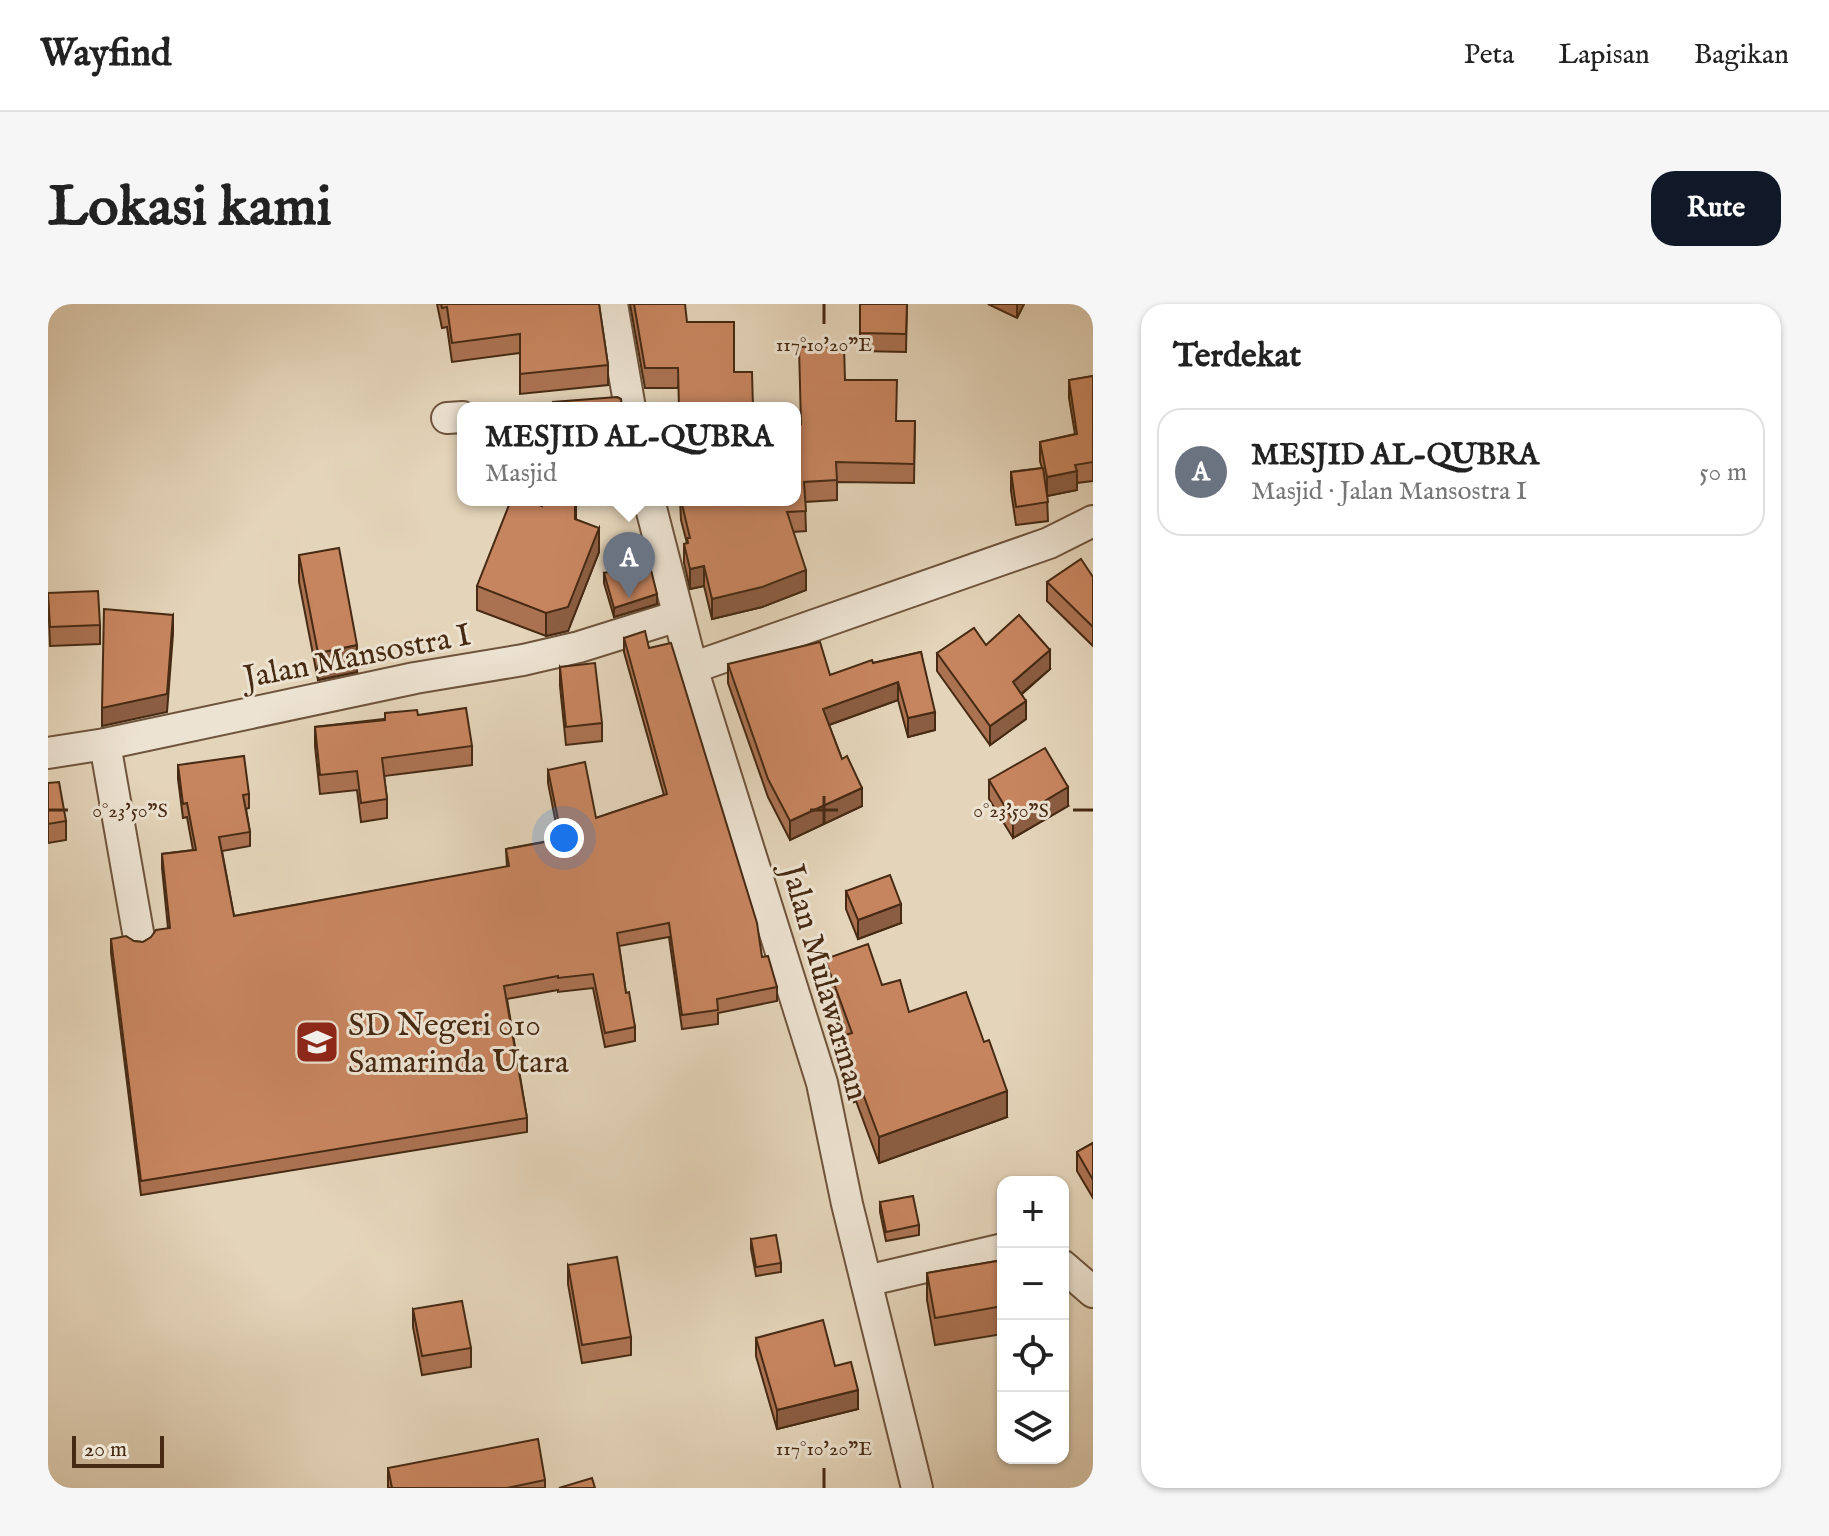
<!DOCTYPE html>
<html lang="id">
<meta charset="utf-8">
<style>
body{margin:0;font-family:"IM FELL English",serif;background:#f6f6f6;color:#222}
.controls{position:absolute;right:24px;bottom:24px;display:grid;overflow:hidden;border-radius:16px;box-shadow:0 2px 6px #0004}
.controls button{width:72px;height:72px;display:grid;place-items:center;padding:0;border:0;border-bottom:2px solid #e0e0e0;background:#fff;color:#222;font:40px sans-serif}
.scale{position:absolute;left:24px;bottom:20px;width:92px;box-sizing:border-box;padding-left:8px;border:4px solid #462a13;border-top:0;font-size:22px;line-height:28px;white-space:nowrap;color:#462a13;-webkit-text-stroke:6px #ede3d2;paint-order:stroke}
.you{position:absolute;left:516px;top:534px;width:28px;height:28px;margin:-20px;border:6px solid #fff;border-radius:50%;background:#1a73e8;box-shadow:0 0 0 12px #1a73e833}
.badge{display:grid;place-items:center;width:52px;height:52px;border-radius:50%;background:#111827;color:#fff;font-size:26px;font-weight:700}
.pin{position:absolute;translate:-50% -66px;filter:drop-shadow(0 2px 4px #0008)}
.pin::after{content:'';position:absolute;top:42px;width:28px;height:24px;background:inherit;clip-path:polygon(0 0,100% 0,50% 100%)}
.popup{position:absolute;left:409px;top:98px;width:344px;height:104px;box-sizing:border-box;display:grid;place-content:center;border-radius:16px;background:#fff;filter:drop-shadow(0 2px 6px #0005);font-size:26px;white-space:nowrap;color:#767676}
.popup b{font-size:30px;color:#222}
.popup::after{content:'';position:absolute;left:50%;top:100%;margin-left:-16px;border:16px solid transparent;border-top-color:#fff}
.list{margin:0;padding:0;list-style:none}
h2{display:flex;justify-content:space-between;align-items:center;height:104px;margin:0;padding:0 32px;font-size:34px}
h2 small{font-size:26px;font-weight:400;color:#767676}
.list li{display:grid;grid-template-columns:52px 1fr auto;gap:24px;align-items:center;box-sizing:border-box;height:128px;margin:0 16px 16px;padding:0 16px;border:2px solid #e0e0e0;border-radius:24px}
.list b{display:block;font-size:30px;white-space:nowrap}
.list p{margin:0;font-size:26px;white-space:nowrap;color:#767676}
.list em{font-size:26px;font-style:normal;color:#767676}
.icon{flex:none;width:44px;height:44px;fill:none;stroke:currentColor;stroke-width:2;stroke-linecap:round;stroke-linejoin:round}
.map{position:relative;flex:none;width:1045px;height:1184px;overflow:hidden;border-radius:24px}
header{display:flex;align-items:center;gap:48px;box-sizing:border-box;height:112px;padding:0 40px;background:#fff;border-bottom:2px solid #e0e0e0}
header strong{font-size:38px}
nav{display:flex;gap:44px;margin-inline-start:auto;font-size:28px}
.intro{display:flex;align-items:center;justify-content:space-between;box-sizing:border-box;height:192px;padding:0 48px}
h1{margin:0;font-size:56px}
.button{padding:20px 36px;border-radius:24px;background:#111827;color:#fff;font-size:28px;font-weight:700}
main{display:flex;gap:48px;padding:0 48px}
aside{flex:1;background:#fff;border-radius:24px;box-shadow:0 2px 6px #0004}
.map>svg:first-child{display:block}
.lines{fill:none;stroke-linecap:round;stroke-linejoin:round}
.street-casing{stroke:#6e543c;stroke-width:34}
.street{stroke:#ede3d2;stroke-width:30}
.wall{fill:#ab7252;stroke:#462a13;stroke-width:2}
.shaded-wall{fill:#8b5d42;stroke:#462a13;stroke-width:2}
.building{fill:#c7855f;stroke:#462a13;stroke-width:2}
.ticks{fill:none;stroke:#462a13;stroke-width:3}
.labels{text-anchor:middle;stroke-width:6;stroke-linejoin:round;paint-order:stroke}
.street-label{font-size:32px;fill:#462a13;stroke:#ede3d2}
.poi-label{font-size:32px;fill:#462a13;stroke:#ede3d2;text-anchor:start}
.ticks-label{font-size:20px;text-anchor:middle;fill:#462a13;stroke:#ede3d2;stroke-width:6;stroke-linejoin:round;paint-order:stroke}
</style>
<header>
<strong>Wayfind</strong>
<nav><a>Peta</a><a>Lapisan</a><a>Bagikan</a></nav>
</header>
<div class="intro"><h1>Lokasi kami</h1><a class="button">Rute</a></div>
<main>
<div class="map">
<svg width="1045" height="1184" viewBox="0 0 1045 1184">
<rect width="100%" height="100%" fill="#e4d4b9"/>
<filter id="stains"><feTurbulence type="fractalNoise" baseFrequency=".0025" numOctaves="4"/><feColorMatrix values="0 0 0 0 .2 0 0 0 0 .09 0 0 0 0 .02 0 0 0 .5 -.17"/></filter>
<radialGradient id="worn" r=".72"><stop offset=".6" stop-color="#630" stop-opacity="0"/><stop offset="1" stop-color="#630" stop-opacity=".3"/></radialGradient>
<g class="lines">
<g class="street-casing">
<g id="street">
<path d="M564,0L582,104"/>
<path d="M399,114L415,113"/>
<path d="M601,196L644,364L774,779L799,900L869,1184"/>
<path d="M644,364L1001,239L1045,217"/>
<path d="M57,440L91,634"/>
<path d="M0,449L57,440L367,374L475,356L531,343L630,312"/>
<path d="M1015,962L1045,988"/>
<path d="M818,977L955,945"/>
</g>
</g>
<use href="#street" class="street"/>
</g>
<g class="wall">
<path d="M389,0H551L560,61V81L472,90V49L404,58L399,23L394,24Z"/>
<path d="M582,0H637L630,84H597Z"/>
<path d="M812,0H859L858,48L812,47Z"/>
<path d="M940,0H976L969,14Z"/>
<path d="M1045,72V177L1029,179V186L999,192L1000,217L968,221L963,187V168L994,164L992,157V138L1027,130L1021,94V76Z"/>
<path d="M797,76L848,117H867L866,179L789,178V196L757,198L758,227L745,228L758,286L714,303L664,315L656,282L642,285L636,259V240L639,239L633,216L632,196H747L752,120Z"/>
<path d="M494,196H528V215L551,248L520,327L498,332L429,306V282L494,202Z"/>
<path d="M251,251L309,368L270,376L251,278Z"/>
<path d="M556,269L609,300L566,313L556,279Z"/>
<path d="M1045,273V342L999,297V278Z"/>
<path d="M0,289L52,321V340L2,342Z"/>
<path d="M576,334L601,344L714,653L729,683V697L670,709V720L634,725L621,633L571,642L578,689L587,723V737L557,743L545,684L510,688V686L459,695L479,814V828L93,891L63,649V635L95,638L120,624L114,564V550L145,546L139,513L135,514L130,475V461L201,490V504L198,505L202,528V542L174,547L186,612L459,563L458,545L511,535L500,479V466L548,514L616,491L576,348Z"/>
<path d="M938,341L1002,365L974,390L978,415L942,441L889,367V349Z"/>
<path d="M873,348L887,426L860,433L850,396L781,421L794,455L814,502L742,536L720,493L680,379V360L782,371L825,359Z"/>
<path d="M512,363L554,419V437L518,441L512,382Z"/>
<path d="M370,411L424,442V461L336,472L339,495V514L313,518L309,486L272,490L267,442V423Z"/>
<path d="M941,476L1020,502L965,534L941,495Z"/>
<path d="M0,479L18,517V536L0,539Z"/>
<path d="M798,587L853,619L810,635L798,605Z"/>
<path d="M777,655L834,681L861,708L959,813L831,859L808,797L806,798L791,759V733L796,732L777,680Z"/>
<path d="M1045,839V894L1029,867V848Z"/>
<path d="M832,898L871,921V931L838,937L832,908Z"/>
<path d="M703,935L733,959V968L708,972L703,945Z"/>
<path d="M955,956V1030L887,1041L879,996V969Z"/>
<path d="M520,961L583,1033V1051L534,1059L520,980Z"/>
<path d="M365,1005L423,1044V1063L374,1071L365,1023Z"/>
<path d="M708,1034L787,1062L810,1105L729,1125L708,1052Z"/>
<path d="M340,1164L497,1176V1184H340Z"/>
</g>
<g class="shaded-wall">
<path d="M969,0H976L969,14Z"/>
<path d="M1029,167V186L999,192V173Z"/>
<path d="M551,224V248L520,327L498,332V309Z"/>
<path d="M656,262V282L642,285V265Z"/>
<path d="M758,266V286L714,303L664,315V295Z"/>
<path d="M609,290V300L566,313V304Z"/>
<path d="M125,311V330L119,408L54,422V404Z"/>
<path d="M309,341V368L270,376V349Z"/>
<path d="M1002,346V365L965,397V378Z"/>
<path d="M850,378V396L775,423V405Z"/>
<path d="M978,397V415L942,441V422Z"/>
<path d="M887,408V426L860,433V414Z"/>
<path d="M1020,483V502L965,534V516Z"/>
<path d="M814,484V502L742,536V517Z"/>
<path d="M853,600V619L810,635V616Z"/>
<path d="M808,771V797L806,798V772Z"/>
<path d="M959,787V813L831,859V833Z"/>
<path d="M810,1086V1105L729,1125V1106Z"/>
</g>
<g class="building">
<path d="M393,0H551L560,61L472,70V30L404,39L399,3L394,4Z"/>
<path d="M586,0H637L639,18H686V68H704L705,104H631L630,64H597Z"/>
<path d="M812,0H859L858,30L812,29Z"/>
<path d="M796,42L797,76H849L848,117H867L866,160L788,158L789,176L756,178L758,207L739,208L758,266L714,283L664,295L656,262L642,265L636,240L640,239L639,234H642L633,196H747V120H753L751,43Z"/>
<path d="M1045,72V158L1027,161L1029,167L999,173L992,138L1029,130L1021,76Z"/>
<path d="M569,93L573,95L574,104H505V98Z"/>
<path d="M995,164L1000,198L968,203L963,168Z"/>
<path d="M463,196H478L494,202V196H527V215L551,224L520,303L498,309L429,282Z"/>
<path d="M291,244L309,341L270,349L251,251Z"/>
<path d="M1033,255L1045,273V323L999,278Z"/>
<path d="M601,258L609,290L566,304L556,269Z"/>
<path d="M50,287L52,321L2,323L0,289Z"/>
<path d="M56,305L125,311L119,390L54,404Z"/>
<path d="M971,311L1002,346L965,378L978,397L942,422L889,349L926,324L938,341Z"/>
<path d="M597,327L601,344L623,339L709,619L714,653L720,652L729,683L669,695L670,706L634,711L621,619L569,629L578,689L581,688L587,723L557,729L545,670L510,674V672L456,682L479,814L93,877L63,635L78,632L86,637L95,638L103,633L108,626L122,624L114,550L148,546L139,499L135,500L130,461L196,452L201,490L195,491L202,528L171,533L186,612L461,562L458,545L514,535L500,466L537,458L548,514L619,490L576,334Z"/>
<path d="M772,338L782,371L824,356L825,359L873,348L887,408L860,414L850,378L775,405L794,455L799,452L814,484L742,517L720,475L680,360Z"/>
<path d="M547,359L554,419L518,423L512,363Z"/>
<path d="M418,404L424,442L334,454L339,495L313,499L309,467L272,471L267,423L337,416V409L369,406L370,411Z"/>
<path d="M997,444L1020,483L965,516L941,476Z"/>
<path d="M11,478L18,517L0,520V479Z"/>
<path d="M842,571L853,600L810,616L798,587Z"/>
<path d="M820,640L834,681L852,676L861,708L918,688L936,738L941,736L959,787L831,833L808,771L806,772L791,733L804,729L777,655Z"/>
<path d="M1045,839V876L1029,848Z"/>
<path d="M865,892L871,921L838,928L832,898Z"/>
<path d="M728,931L733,959L708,963L703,935Z"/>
<path d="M569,953L583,1033L534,1041L520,961Z"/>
<path d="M955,956V1002L887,1014L879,969Z"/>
<path d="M414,997L423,1044L374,1052L365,1005Z"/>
<path d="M775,1016L787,1062L803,1058L810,1086L729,1106L708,1034Z"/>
<path d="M490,1135L497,1176L459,1184H344L340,1164Z"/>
<path d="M544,1174L547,1184H511Z"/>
</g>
<path class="ticks" d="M776,0V20M776,492V520M0,506H20M762,506H790M1025,506H1045M776,1164V1184"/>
<defs>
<g id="school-square" transform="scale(2.3)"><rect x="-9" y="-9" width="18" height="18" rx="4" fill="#8f2418" stroke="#ede3d2"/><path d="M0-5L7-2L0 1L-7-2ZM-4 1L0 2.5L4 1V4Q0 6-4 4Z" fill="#fff"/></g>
</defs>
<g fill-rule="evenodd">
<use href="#school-square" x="269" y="738"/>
</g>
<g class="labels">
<g class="street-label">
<text transform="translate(309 351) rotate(-11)" y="11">Jalan Mansostra I</text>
<text transform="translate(778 678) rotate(74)" y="11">Jalan Mulawarman</text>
</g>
<g class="poi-label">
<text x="300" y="731">SD Negeri 010<tspan x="300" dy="37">Samarinda Utara</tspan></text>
</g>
</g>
<g class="ticks-label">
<text x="776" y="47">117°10'20"E</text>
<text x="82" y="513">0°23'50"S</text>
<text x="963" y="513">0°23'50"S</text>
<text x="776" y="1151">117°10'20"E</text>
</g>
<rect width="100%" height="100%" filter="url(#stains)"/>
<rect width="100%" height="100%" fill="url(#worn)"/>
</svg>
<div class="controls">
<button>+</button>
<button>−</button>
<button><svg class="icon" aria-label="locate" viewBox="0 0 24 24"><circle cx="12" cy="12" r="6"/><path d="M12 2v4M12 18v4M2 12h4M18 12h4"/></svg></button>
<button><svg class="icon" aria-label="layers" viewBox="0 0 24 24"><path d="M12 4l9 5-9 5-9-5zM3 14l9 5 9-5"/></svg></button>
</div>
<div class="scale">20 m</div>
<div class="you"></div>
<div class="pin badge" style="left:581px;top:294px;background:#6b7280">A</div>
<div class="popup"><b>MESJID AL-QUBRA</b>Masjid</div>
</div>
<aside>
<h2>Terdekat<small></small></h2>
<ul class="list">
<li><span class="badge" style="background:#6b7280">A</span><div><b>MESJID AL-QUBRA</b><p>Masjid · Jalan Mansostra I</p></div><em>50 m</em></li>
</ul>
</aside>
</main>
